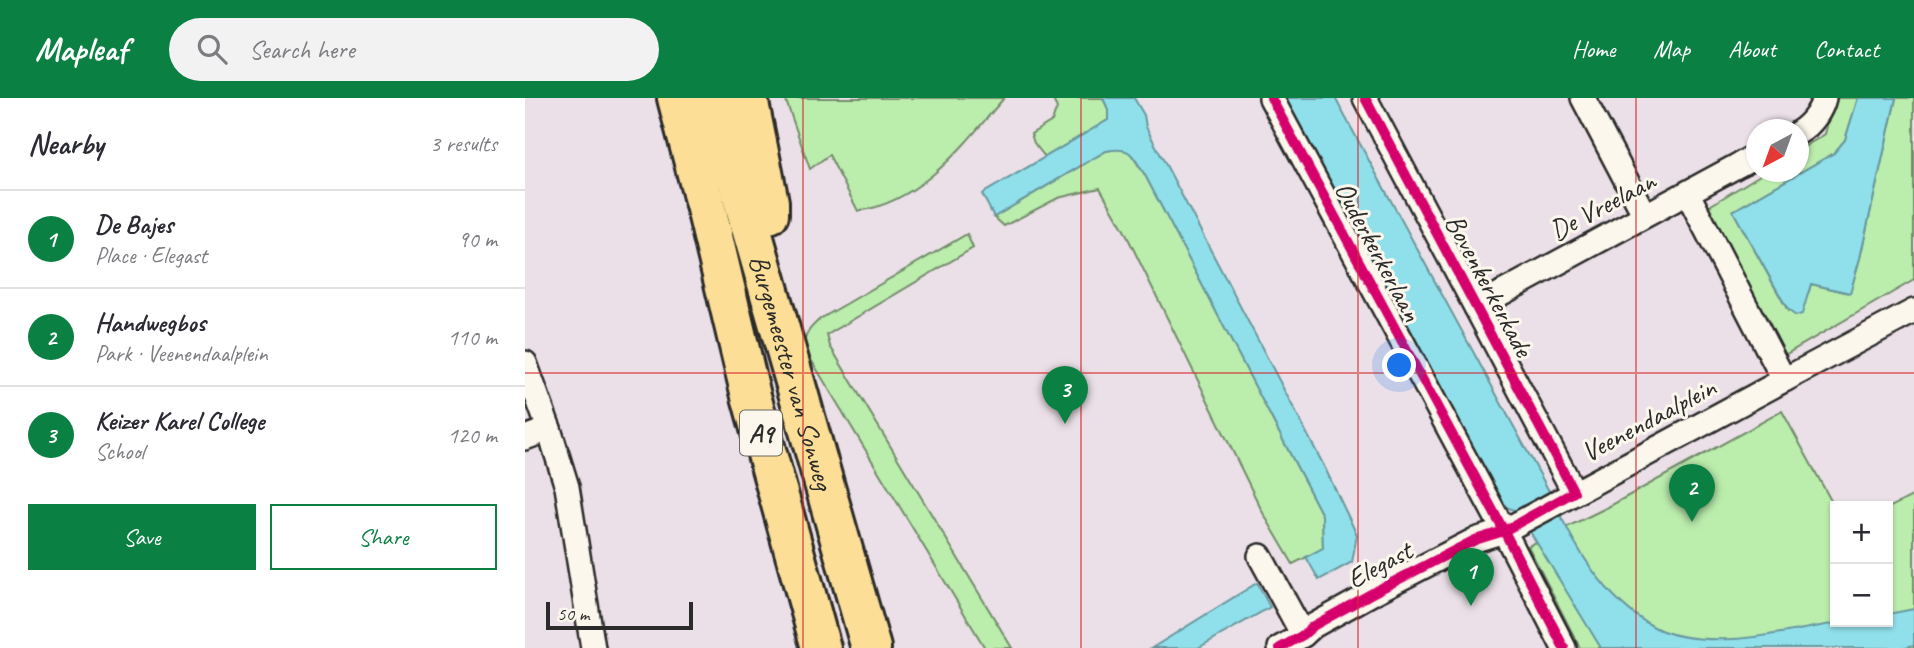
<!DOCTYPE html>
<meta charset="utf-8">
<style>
body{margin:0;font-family:Caveat,sans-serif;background:#f2f2f3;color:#2b2b33}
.controls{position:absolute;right:21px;bottom:21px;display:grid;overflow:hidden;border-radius:0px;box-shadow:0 2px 5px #0004}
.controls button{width:63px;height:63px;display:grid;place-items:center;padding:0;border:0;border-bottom:2px solid #e1e1e2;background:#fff;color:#2b2b33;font:35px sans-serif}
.compass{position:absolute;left:1221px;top:21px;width:63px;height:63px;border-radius:50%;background:#fff;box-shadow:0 2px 5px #0004;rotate:221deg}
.scale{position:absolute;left:21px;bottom:18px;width:147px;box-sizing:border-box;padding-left:7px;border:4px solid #2b2b2b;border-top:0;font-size:19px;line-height:24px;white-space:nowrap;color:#2b2b2b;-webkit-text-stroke:5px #fbf7ec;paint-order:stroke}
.you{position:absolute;left:875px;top:268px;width:24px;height:24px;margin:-18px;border:5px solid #fff;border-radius:50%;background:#1a73e8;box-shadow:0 0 0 10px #1a73e833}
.badge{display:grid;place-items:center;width:46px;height:46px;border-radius:50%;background:#0b8043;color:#fff;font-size:23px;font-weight:700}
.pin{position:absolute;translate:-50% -58px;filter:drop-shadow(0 2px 4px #0008)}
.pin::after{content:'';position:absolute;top:37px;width:24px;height:21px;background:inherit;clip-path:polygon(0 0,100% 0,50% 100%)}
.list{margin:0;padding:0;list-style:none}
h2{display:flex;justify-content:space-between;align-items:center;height:91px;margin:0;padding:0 28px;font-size:30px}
h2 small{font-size:23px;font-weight:400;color:#7c7c81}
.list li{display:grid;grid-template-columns:46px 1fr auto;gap:21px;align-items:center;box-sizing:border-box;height:98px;padding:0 28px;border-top:2px solid #e1e1e2}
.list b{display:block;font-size:26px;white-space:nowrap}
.list p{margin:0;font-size:23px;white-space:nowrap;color:#7c7c81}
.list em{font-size:23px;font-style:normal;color:#7c7c81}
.actions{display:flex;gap:14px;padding:21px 28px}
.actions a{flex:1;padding:16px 0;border:2px solid #0b8043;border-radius:0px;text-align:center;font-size:24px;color:#0b8043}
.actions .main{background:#0b8043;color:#fff}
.icon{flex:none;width:38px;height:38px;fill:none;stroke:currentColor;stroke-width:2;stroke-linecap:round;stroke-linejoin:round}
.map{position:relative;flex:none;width:1389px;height:550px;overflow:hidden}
header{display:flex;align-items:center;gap:42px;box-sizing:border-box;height:98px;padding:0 35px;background:#0b8043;color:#fff}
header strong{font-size:33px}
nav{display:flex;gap:38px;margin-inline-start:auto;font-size:24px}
.search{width:490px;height:63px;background:#f2f2f3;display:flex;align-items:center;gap:18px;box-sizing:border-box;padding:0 24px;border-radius:38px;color:#7c7c81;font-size:26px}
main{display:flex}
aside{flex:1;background:#fff}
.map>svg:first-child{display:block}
.green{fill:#bbedad;stroke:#738c6c;stroke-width:2}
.water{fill:#90e0eb;stroke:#68989e;stroke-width:2}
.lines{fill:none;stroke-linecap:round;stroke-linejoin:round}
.minor-casing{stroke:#2b2b2b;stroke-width:28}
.motorway-casing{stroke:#2b2b2b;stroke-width:44}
.minor{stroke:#fbf7ec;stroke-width:23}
.motorway{stroke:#fcde96;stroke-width:38}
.cycleway-casing{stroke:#fbf7ec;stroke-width:15}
.cycleway{stroke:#d6006c;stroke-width:10}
.grid{fill:none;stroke:#d62828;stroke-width:2;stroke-opacity:0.55}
.labels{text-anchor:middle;stroke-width:6;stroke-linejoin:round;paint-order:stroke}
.shield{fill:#fbf7ec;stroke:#696865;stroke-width:2}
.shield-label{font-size:26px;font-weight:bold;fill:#2b2b2b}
.street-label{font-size:28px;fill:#2b2b2b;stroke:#fbf7ec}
</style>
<header>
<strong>Mapleaf</strong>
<div class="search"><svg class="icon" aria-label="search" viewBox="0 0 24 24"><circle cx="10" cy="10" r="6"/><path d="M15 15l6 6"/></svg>Search here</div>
<nav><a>Home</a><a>Map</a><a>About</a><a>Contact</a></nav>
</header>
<main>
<aside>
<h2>Nearby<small>3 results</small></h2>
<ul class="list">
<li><span class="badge">1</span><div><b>De Bajes</b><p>Place · Elegast</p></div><em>90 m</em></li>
<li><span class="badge">2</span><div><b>Handwegbos</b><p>Park · Veenendaalplein</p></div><em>110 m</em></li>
<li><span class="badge">3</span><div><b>Keizer Karel College</b><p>School</p></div><em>120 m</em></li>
</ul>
<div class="actions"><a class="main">Save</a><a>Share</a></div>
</aside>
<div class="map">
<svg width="1389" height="550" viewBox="0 0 1389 550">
<rect width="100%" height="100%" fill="#ebe0e7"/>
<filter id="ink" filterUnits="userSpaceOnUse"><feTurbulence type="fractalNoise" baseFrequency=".0143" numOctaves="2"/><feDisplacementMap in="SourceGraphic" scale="14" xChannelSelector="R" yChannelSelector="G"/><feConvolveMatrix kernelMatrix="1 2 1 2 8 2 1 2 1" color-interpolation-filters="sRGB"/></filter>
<g filter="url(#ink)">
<g class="green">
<path d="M260,0H479C440,45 397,104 333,113L304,57L285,71Z"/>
<path d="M527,0H578L583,11V22L520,59L509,45L506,36L527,23L532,10Z"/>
<path d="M1309,0H1333L1320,42L1309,55L1208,113L1263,213L1284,193L1286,186L1325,195L1335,160L1371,0H1389V182L1256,259L1178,112L1240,74H1274V52L1300,36Z"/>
<path d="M596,50L604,53L620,77L797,417L798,451L768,466L738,415L599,132L575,90L533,100L479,128L469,119L581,53Z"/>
<path d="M442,136L448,150L302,237L305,248L487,550H460L279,250C279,236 285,230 295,221Z"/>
<path d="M1257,313L1310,410V524H1363V410L1389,397V550H1055L1003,448L1083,409Z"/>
</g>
<g class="water">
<path d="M578,0H609L619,17L621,29L799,368L832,437L827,464L794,482L781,459L798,450L797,417L620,77C607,57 607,48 581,53L469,119L457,96L583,22V11Z"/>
<path d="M752,0H810L1025,395C1047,445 1079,502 1129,529C1151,541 1183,542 1208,541C1245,539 1283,529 1320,524C1334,522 1349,524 1363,524V516L1389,511V547L1377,550H1076L993,414L977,407Z"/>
<path d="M1333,0H1371L1335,160L1325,195L1286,186L1277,216L1271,218L1263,212L1208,113L1309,55L1320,42Z"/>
<path d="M732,485L745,509L673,550H627Z"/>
</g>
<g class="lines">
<g class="minor-casing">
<g id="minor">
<path d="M746,0L979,433L1039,550"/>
<path d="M840,0L1049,394"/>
<path d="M1058,0L1119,116"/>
<path d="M1274,34C1286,27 1296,13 1299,0"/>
<path d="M951,209L1232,57"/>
<path d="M0,265L24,331L42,389L68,550"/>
<path d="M1259,282L1389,213"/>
<path d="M0,340L24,331"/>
<path d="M735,458L778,537"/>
<path d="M755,550L778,537L788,528L851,493L950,442L979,433L1259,282L1163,96"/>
</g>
</g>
<g class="motorway-casing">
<g id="motorway">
<path d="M152,0L183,118L226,298L296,550"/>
<path id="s1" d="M189,0L346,550"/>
<path d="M223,0L244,104V116"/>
</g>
</g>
<use href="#minor" class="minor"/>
<use href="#motorway" class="motorway"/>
<g class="cycleway-casing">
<g id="cycleway">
<path d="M746,0L979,433L1039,550"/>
<path d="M755,550L778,537L788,528L851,493L950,442L979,433L1049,394L840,0"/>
</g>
</g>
<use href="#cycleway" class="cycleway"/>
</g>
</g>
<path class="grid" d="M278,0V550M556,0V550M833,0V550M1111,0V550M0,275H1389"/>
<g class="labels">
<rect class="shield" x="215" y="312.5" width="42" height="45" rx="5"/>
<g class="shield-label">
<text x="236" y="344">A9</text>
</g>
<g class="street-label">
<text transform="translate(1077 107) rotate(-28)" y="10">De Vreelaan</text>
<text transform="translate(854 153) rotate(62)" y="10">Ouderkerkerlaan</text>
<text transform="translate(965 187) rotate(62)" y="10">Bovenkerkerkade</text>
<text dy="10" stroke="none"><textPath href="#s1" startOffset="285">Burgemeester van Sonweg</textPath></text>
<text transform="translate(1123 321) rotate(-28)" y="10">Veenendaalplein</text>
<text transform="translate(854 466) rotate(-28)" y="10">Elegast</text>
</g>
</g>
</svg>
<div class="controls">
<button>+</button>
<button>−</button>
</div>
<svg class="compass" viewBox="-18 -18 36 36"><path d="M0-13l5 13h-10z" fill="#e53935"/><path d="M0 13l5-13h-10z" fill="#7c7c81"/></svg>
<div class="scale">50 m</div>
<div class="you"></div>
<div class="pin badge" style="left:946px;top:508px">1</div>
<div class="pin badge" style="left:1167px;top:424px">2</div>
<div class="pin badge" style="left:540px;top:326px">3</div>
</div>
</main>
